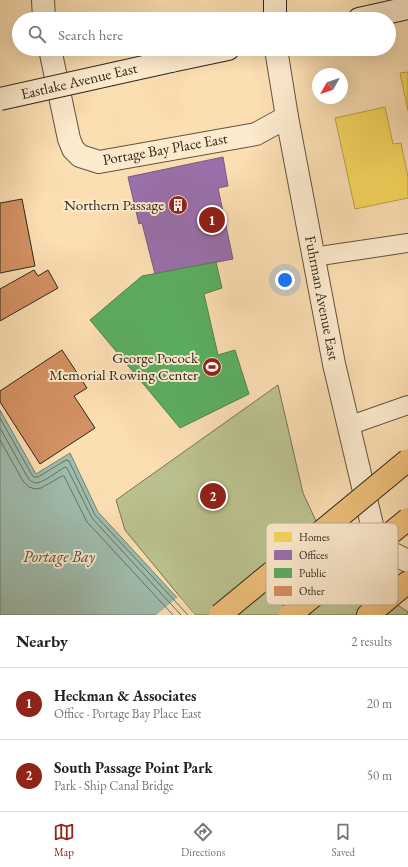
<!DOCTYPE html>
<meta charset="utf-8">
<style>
body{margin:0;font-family:"EB Garamond",serif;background:#f2f2f2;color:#222}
.compass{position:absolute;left:312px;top:68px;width:36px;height:36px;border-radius:50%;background:#fff;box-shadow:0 4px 16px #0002;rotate:230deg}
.you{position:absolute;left:285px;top:280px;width:14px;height:14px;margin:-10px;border:3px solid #fff;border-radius:50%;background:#1a73e8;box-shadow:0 0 0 6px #1a73e833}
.badge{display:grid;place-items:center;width:26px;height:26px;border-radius:50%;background:#8f2418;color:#fff;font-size:13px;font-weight:700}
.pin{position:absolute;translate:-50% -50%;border:2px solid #fff;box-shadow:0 1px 4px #0006}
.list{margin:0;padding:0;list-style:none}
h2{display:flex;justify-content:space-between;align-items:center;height:52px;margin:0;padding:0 16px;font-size:17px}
h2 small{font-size:13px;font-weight:400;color:#767676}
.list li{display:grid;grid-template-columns:26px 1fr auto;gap:12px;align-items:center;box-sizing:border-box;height:72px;padding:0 16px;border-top:1px solid #e0e0e0}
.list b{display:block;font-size:15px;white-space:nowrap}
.list p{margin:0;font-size:13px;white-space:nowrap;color:#767676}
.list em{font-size:13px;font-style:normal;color:#767676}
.icon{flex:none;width:22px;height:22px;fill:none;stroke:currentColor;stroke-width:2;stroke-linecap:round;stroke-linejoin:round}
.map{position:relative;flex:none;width:408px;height:615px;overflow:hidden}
.search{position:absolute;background:#fff;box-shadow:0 4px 16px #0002;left:12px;right:12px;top:12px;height:44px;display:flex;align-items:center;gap:10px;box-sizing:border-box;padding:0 14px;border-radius:22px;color:#767676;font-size:15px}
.sheet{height:196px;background:#fff}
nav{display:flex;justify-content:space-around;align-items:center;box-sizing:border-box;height:56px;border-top:1px solid #e0e0e0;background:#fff;font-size:11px;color:#767676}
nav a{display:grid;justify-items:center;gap:2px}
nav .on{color:#8f2418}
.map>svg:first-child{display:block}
.green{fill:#bbc28f;stroke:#747456}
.water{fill:#9fbcac;stroke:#728072}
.pier{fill:#fbdeb2}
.homes{fill:#f6d55c;stroke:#baa049}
.offices{fill:#9970ab;stroke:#795a80}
.public{fill:#5aae61;stroke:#4d854c}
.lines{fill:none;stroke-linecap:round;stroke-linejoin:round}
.shore{stroke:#667164;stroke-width:1}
.building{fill:#d49163;stroke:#2e261c}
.lane-casing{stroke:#615442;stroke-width:20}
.street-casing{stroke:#615442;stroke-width:24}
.secondary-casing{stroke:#2e261c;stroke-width:24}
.highway-casing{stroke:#2e261c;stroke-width:24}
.lane{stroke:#fceacd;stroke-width:18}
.street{stroke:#fceacd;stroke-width:22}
.secondary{stroke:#fceacd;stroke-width:22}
.highway{stroke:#eebf79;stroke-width:22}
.secondary-bridge-casing{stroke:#2e261c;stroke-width:24;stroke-linecap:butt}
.highway-bridge-casing{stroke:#2e261c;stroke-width:24;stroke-linecap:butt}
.secondary-bridge{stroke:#fceacd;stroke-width:22}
.highway-bridge{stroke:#eebf79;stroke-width:22}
.labels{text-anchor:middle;stroke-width:4;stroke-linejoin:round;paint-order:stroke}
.street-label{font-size:15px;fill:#2e261c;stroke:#fceacd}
.poi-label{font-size:15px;fill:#2e261c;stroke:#fceacd;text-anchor:end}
.water-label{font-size:16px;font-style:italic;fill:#505347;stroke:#fceacd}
.key{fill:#fceacd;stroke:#beaf98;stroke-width:1}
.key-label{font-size:11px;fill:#2e261c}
</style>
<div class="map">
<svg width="408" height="615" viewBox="0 0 408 615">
<rect width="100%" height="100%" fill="#fbdeb2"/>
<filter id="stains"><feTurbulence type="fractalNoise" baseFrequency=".005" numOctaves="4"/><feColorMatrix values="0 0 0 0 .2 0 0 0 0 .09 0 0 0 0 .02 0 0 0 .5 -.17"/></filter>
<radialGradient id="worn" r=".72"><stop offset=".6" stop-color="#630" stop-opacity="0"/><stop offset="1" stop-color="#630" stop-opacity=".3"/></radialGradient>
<path class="green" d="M278,385L303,493L336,564L408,612V615H195L125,530L116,500Z"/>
<path class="water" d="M0,410L36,474L70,453L98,512L193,615H0Z"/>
<path class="pier" d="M179,596L195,615H156Z"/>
<g class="homes">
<path d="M408,72V111L400,73Z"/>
<path d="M385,107L393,144L401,143L408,177V198L355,209L335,118Z"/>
</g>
<path class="offices" d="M223,157L228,186L218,188L233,259L155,274L142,223L139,224L128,177Z"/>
<path class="public" d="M216,262L222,288L204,294L218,355L235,350L249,394L180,428L90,320L142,276Z"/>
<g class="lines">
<g class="shore">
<path d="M0,418L32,475L34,477H38L66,460L69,461L95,515L188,615"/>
<path d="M0,428L28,478C30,481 32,482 36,483C43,483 58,471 65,467L67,468L92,518L181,615"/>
<path d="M0,440L23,481L29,487L35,489L41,488L62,476H64L87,522L173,615"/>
</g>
</g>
<g class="building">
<path d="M22,199L35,266L0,273V203Z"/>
<path d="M34,270L38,276L48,270L58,288L0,321V289Z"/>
<path d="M62,350L87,388L74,396L95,428L40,464L0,402V391Z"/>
</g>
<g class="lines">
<g class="lane-casing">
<g id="lane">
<path d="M313,257L408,243"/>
<path d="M348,426L408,405"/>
</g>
</g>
<g class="street-casing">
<g id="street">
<path d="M43,0L44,19"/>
<path d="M50,49L69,139L73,149L80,156L99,162L256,134L287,117"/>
<path d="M276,49L287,117L334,364L377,546L408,561"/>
</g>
</g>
<g class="secondary-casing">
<g id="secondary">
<path d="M275,19V0"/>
<path d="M359,19L408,8"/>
<path d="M171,61L228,49"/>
</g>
</g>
<g class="highway-casing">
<path id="highway" d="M368,615L408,582"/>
</g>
<use href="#lane" class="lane"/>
<use href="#street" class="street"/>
<use href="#secondary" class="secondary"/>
<use href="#highway" class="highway"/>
<g class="secondary-bridge-casing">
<path id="secondary-bridge" d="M0,99L171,61"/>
</g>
<g class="highway-bridge-casing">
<g id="highway-bridge">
<path d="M220,615L408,460"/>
<path d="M290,615L408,519"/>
</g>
</g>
<use href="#secondary-bridge" class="secondary-bridge"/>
<use href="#highway-bridge" class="highway-bridge"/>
</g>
<defs>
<g id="building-disc" transform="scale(1)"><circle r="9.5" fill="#8f2418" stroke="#fceacd"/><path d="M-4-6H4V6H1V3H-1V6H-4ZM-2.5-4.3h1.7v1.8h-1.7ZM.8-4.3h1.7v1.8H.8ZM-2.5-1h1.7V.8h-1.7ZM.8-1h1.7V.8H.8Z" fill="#fff"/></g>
<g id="stadium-disc" transform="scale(1)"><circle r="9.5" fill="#8f2418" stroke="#fceacd"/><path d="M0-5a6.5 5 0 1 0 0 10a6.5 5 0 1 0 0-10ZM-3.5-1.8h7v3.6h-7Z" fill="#fff"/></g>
</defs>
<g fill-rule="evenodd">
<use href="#building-disc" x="178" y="205"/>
<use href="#stadium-disc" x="212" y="367"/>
</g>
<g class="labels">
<g class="street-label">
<text transform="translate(79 81) rotate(-13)" y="5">Eastlake Avenue East</text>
<text transform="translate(165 149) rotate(-10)" y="5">Portage Bay Place East</text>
<text transform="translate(322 298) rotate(79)" y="5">Fuhrman Avenue East</text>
</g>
<g class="poi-label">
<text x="164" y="210">Northern Passage</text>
<text x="198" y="363">George Pocock<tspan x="198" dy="17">Memorial Rowing Center</tspan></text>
</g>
<g class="water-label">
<text x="59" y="562">Portage Bay</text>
</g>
</g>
<rect x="266" y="523" width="132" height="82" rx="6" class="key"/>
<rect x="274" y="532" width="18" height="10" fill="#f6d55c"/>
<rect x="274" y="550" width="18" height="10" fill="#9970ab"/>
<rect x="274" y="568" width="18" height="10" fill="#5aae61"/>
<rect x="274" y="586" width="18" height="10" fill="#d49163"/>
<g class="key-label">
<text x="299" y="541">Homes</text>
<text x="299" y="559">Offices</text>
<text x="299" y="577">Public</text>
<text x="299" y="595">Other</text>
</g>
<rect width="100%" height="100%" filter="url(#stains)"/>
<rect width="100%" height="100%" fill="url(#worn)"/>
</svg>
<svg class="compass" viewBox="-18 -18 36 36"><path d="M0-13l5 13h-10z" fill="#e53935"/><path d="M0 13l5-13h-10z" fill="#767676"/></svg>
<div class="you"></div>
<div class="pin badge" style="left:212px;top:220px">1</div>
<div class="pin badge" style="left:213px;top:496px">2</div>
<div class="search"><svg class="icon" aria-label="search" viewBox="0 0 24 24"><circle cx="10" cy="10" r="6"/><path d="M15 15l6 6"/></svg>Search here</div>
</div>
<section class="sheet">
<h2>Nearby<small>2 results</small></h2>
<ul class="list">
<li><span class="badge">1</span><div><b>Heckman &amp; Associates</b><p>Office · Portage Bay Place East</p></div><em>20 m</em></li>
<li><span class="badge">2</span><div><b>South Passage Point Park</b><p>Park · Ship Canal Bridge</p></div><em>50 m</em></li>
</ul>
</section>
<nav>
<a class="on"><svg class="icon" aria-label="map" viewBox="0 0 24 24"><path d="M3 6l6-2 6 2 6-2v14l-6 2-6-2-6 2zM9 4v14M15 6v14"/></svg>Map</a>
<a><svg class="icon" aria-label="directions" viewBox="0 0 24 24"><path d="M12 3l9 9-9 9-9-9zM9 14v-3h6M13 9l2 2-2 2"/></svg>Directions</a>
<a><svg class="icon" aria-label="saved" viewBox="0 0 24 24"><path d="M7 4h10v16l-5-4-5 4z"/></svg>Saved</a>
</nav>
